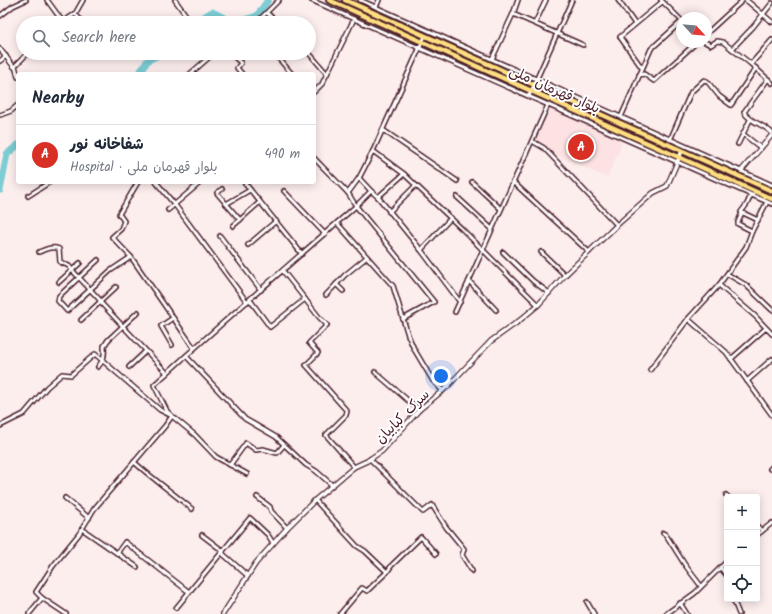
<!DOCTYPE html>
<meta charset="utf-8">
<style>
body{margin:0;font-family:Kalam,"Playpen Sans Arabic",sans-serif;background:#f6f6f7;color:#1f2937}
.controls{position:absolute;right:12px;bottom:12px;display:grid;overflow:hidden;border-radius:4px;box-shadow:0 2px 10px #0003}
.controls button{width:36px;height:36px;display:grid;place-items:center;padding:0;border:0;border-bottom:1px solid #e0e1e3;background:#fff;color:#1f2937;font:20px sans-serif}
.compass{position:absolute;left:676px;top:12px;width:36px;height:36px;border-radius:50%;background:#fff;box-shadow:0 2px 10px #0003;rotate:116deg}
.you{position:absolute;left:441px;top:376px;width:14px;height:14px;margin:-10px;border:3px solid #fff;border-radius:50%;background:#1a73e8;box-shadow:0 0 0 6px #1a73e833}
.badge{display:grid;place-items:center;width:26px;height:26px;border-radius:50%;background:#d93025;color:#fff;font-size:13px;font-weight:700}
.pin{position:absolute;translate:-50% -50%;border:2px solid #fff;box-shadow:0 1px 4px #0006}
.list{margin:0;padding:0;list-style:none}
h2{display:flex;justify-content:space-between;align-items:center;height:52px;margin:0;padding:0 16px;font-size:17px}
h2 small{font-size:13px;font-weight:400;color:#747a83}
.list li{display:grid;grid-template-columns:26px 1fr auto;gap:12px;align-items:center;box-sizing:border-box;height:60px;padding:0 16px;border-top:1px solid #e0e1e3}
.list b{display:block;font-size:15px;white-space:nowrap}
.list p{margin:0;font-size:13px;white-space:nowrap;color:#747a83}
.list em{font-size:13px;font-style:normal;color:#747a83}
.icon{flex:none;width:22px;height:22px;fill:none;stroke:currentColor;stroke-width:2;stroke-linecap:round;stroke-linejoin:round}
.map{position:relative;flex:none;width:772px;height:614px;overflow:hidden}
.search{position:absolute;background:#fff;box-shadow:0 2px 10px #0003;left:16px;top:16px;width:300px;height:44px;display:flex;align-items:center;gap:10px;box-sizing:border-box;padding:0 14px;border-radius:22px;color:#747a83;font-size:15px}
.panel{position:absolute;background:#fff;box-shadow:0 2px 10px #0003;left:16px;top:72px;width:300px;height:112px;border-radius:4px}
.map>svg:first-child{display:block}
.built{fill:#fce2e2}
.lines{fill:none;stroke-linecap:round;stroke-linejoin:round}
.river{stroke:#7ccdd4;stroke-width:7}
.minor-casing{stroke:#4a1f2b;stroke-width:6}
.tertiary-casing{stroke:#4a1f2b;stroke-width:6}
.trunk-casing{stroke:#4a1f2b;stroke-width:8}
.minor{stroke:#fff;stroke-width:3}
.tertiary{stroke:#fff;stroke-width:3.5}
.trunk{stroke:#fedf80;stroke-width:4.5}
.labels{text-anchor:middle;stroke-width:4;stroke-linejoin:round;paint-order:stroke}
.street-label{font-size:14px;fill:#4a1f2b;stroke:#fff}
</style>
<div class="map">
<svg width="772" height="614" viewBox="0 0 772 614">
<rect width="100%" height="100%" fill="#fdeeee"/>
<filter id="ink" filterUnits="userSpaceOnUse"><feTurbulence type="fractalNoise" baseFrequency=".025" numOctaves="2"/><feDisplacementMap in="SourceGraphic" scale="8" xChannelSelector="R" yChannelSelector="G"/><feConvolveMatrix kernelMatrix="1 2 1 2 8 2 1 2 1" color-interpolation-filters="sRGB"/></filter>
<g filter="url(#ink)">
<path class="built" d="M549,108L623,141L607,178L550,152L535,141Z"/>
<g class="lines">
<g class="river">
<path d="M194,23L212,12L234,23L257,16L268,0"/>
<path d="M139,74L148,60L162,53"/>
<path d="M0,190L7,154L18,145"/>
</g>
<g class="minor-casing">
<g id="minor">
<path d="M47,0L63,22"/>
<path d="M175,0L188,18"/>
<path d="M311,0L772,204"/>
<path d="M360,0L772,185"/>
<path d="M618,0L635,24"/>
<path d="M661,0L682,21"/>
<path d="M746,0L772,22"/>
<path d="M376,7L379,0"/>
<path d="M267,13L278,23"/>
<path d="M75,14L84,23"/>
<path d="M513,14L583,45"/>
<path d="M0,16L13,6L26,0"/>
<path d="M61,23L75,14L83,0"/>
<path d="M256,23L279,0"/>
<path d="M535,23L546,0"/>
<path d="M706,34L743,0"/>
<path d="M705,42L711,45L717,41L723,42L751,64L772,83"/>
<path d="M0,49L14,67"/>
<path d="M732,49L753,27L772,3"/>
<path d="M230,53L241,63L237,68L242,74"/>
<path d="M274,53L292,74"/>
<path d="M309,53L327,74"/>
<path d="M492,59L513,14L518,0"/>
<path d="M0,61L6,56"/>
<path d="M751,64L772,40"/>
<path d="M642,68L620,37L662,2"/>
<path d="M190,74L214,53"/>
<path d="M639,75L644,74L654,81L697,42"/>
<path d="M18,77L15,66L28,53"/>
<path d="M768,79L744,112C749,122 764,124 772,133"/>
<path d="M314,92L322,84L354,19"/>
<path d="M529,96L572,0"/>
<path d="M0,115L11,111L18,105"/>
<path d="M621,117L651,49L682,21"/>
<path d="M383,130L457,181"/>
<path d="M743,134L761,148"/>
<path d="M670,140L691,92L704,80L707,81L719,96L731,105L756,68"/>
<path d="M532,141L544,148L617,225"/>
<path d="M738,144L750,120"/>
<path d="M373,151L404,174L462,229L538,305"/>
<path d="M314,158L348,193L356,206L434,302L403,319"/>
<path d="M359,178L371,191L378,197L421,250L460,302"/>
<path d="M138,182L119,214L124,221L121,229L112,237L131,257L194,348"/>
<path d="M156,182L175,205L247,302"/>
<path d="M244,182L302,254"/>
<path d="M472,182L501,209"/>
<path d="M513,182L589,252"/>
<path d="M222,189L217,193L240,220"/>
<path d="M284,191L325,234"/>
<path d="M348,193L359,178L373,151L425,36"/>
<path d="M751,195L747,204L741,212L758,220"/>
<path d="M28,196L50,182"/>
<path d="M378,197L404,174"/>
<path d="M457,197L492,229"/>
<path d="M226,204L250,190"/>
<path d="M168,210L201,182"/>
<path d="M389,212L415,186"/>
<path d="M742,213L738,222V224L752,231"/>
<path d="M337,223L393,286L408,335L414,349L433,381L443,391"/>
<path d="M233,226L260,202"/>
<path d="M220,236L261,290"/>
<path d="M248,245L276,221"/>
<path d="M421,250L451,218"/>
<path d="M39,252C46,249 52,246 59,249L60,262L69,266L72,270L99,299L101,303L167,373"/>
<path d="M503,252L533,281L549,293"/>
<path d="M541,252L565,275"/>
<path d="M98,260L59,296L58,301L67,311L110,271L131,257"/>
<path d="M283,271L319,317L327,325L309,343L318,353L306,365L347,411L346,415L326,435L354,467"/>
<path d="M727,274L746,285L772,310"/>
<path d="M469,281L496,310"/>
<path d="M59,282L80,263"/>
<path d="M336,284L343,291"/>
<path d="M719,285L755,316L772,334"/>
<path d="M326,295L345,275L367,257"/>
<path d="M250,300L270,327L305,299"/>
<path d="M455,312L548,105"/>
<path d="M688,319L726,352L772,415"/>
<path d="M81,320L116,287"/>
<path d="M172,345L161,326L173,318"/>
<path d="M186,356L245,419L276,437L306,465L316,471L332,485"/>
<path d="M731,359L766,328"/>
<path d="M98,367C104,360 105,355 104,346L108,340L138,312"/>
<path d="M129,367L146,351"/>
<path d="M650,370L688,319L719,285L746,247L752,231L767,202"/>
<path d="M375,372L419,410"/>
<path d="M747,381L772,359"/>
<path d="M0,426L24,414L47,387L62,374L71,375L95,354L160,410L172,416L195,435L216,457L247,474"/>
<path d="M370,459L423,512L432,505L446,527L464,549L462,555L472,571"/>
<path d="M134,462C153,479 173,493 192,509"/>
<path d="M230,465L246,443L256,450L263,449L277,453L284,445"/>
<path d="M770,469L772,467"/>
<path d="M726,495L728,497"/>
<path d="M257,497L270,507L271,511L287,528"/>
<path d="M65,498L89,518"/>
<path d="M315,500L357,546L365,551L387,572L392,565L421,537L436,554"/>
<path d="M757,526L762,531"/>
<path d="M82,529L137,567"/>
<path d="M663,533L666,535L685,565L701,586"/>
<path d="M202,535L223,551V554L248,576"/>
<path d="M757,535L772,523"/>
<path d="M117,553L125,542L189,592"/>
<path d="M720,567L727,576"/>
<path d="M733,599L739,614"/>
<path d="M587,602L594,614"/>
<path d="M680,603L687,614"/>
<path d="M176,608L250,518L268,535L273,543"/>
<path d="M29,614L42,598"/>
<path d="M66,614L42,598L36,592L53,566L79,534L94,509L165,426L172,416L167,411L154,385C220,324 288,266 356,206L371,191"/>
<path d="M340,614L362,588L367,591L387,572"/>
<path d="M666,614L695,593L727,561"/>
</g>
</g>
<g class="tertiary-casing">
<g id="tertiary">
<path d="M741,171L772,135"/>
<path d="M223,614L256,563L287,528L315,500L354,467L367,461L382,451L419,410L447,387L491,341L519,321L538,305L565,275L617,225L653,193L667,186L682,151"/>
</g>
</g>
<g class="trunk-casing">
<g id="trunk">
<path d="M329,0L772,199"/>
<path d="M345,0L772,191"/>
</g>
</g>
<use href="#minor" class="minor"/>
<use href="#tertiary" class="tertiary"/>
<use href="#trunk" class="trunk"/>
</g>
</g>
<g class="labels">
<g class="street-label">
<text transform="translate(555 89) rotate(24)" y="5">بلوار قهرمان ملی</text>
<text transform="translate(402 416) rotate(-45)" y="5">سرک کبابیان</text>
</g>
</g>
</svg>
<div class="controls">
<button>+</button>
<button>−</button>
<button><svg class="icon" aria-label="locate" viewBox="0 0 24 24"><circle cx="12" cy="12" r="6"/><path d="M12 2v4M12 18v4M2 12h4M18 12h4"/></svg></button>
</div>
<svg class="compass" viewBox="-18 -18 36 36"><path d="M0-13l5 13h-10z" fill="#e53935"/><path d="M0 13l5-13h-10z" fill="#747a83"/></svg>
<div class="you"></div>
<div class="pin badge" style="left:581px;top:147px">A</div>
<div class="search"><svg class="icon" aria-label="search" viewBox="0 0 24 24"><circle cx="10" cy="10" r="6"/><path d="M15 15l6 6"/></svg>Search here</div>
<section class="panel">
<h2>Nearby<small></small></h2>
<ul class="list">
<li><span class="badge">A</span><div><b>شفاخانه نور</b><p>Hospital · بلوار قهرمان ملی</p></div><em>490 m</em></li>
</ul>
</section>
</div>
